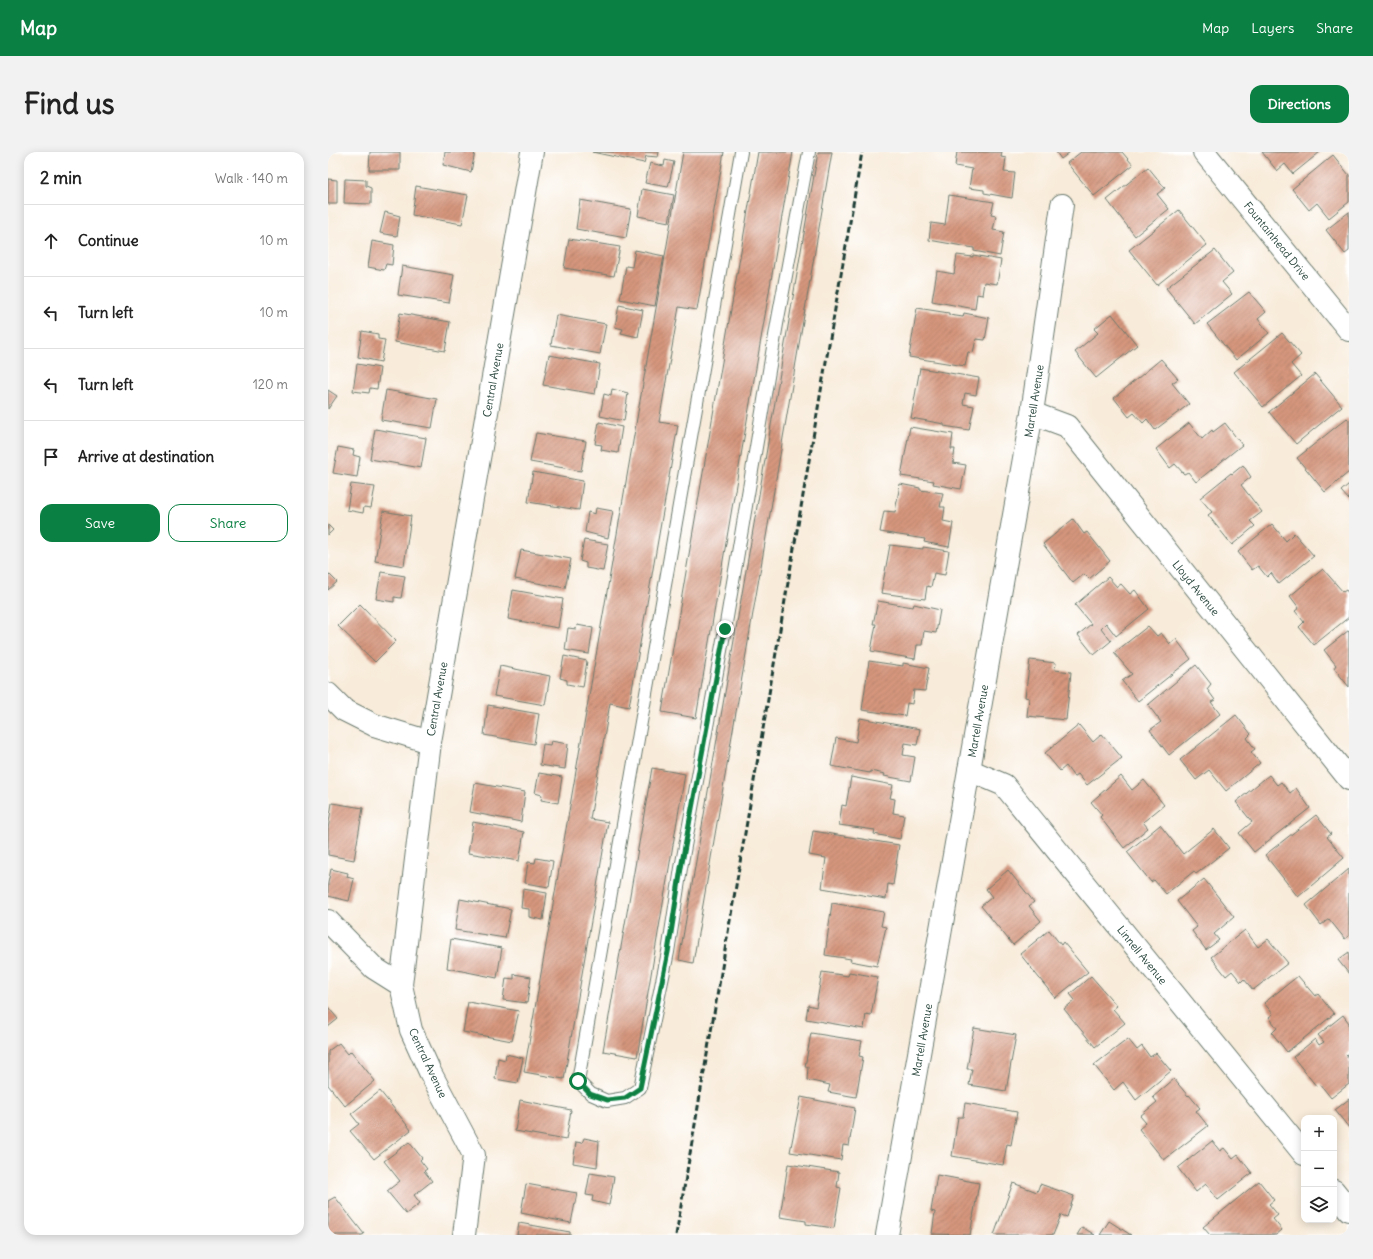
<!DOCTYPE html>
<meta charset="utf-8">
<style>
body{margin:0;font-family:Delius,sans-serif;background:#f2f2f2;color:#222}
.controls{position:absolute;right:12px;bottom:12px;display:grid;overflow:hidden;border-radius:8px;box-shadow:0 2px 10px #0003}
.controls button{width:36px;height:36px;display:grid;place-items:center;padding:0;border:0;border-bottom:1px solid #e0e0e0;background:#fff;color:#222;font:20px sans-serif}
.stop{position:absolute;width:12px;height:12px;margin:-9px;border:3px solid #0b8043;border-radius:50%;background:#fff}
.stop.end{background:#0b8043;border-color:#fff;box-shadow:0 1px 4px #0008}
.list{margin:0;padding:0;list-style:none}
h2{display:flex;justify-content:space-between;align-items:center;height:52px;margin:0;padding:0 16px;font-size:17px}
h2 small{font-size:13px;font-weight:400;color:#767676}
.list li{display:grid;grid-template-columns:26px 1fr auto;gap:12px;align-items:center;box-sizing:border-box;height:72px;padding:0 16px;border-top:1px solid #e0e0e0}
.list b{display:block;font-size:15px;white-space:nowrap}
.list em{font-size:13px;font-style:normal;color:#767676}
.actions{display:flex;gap:8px;padding:12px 16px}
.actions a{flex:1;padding:9px 0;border:1px solid #0b8043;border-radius:12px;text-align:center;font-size:14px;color:#0b8043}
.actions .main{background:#0b8043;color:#fff}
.icon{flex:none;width:22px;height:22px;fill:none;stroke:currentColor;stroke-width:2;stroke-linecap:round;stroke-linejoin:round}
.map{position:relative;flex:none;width:1021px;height:1083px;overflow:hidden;border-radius:12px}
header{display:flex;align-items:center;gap:24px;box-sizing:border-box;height:56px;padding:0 20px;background:#0b8043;color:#fff}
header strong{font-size:19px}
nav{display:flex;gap:22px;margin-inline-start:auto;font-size:14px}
.intro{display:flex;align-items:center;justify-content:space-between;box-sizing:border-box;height:96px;padding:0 24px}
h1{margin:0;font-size:28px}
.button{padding:10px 18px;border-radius:12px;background:#0b8043;color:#fff;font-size:14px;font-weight:700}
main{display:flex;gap:24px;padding:0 24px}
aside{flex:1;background:#fff;border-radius:12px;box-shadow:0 2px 10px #0003}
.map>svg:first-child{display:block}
.building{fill:url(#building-hatch)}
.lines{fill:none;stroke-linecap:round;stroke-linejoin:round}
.lane-casing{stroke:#6b7a6e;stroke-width:14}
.street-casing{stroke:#6b7a6e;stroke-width:24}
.lane{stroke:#fff;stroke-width:12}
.street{stroke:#fff;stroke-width:22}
.rail{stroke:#1f3d34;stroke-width:3;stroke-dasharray:6 3;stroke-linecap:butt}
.route{stroke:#0b8043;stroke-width:5}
.labels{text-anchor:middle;stroke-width:3.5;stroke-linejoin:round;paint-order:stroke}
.street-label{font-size:11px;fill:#1f3d34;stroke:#fff}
</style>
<header>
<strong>Map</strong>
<nav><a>Map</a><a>Layers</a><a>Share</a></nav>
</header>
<div class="intro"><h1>Find us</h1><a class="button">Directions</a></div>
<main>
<aside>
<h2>2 min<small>Walk · 140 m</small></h2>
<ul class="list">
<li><svg class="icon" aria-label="ahead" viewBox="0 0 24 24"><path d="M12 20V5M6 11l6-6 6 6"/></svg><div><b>Continue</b></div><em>10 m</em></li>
<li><svg class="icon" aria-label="left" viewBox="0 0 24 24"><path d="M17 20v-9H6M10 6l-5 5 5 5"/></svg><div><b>Turn left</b></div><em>10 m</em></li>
<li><svg class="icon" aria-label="left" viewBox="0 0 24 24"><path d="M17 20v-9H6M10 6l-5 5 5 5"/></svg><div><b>Turn left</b></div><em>120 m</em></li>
<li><svg class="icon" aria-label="arrive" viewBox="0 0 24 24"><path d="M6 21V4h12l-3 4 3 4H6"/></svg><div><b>Arrive at destination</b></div></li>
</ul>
<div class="actions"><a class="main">Save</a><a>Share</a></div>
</aside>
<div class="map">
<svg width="1021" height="1083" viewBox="0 0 1021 1083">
<defs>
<pattern id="building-hatch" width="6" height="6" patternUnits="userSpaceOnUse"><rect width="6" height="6" fill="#d5967d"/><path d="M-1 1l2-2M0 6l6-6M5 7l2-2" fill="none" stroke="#ac7c67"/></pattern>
</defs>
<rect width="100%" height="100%" fill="#fff"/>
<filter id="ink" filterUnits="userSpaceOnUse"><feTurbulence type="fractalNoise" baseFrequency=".025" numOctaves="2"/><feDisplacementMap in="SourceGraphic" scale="8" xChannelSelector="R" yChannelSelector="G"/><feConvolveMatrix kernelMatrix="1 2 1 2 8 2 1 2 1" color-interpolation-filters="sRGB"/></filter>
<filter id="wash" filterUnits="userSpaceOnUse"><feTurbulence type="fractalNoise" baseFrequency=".012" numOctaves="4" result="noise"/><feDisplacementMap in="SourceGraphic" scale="16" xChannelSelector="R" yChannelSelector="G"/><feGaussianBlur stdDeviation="0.9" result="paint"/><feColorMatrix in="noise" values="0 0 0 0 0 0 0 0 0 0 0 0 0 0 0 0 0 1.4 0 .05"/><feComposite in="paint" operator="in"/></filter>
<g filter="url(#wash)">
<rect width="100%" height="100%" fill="#f8ebd9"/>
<g id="blocks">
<g class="building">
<path d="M42,0H72V18H41Z"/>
<path d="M117,0H147L143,20L115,13Z"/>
<path d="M264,0H331L330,5L318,4L316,11Z"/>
<path d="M355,0H396L369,158L351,155L331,270L350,273L301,555L282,551L262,667L280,670L236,927L196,920Z"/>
<path d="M430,0H465L368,566L334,560Z"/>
<path d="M490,0H504L365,811L351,808Z"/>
<path d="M629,0H674L673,5L678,6L676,20L687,21L684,46L656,41V38L641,36L644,17L627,14Z"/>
<path d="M728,0H742L733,7Z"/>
<path d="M753,0H794L805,13L766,44L739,11Z"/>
<path d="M934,0H992L965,22L957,12L949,19Z"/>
<path d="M1005,3L1021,23V50L1001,66L989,51L981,58L964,37Z"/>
<path d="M337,8L346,10L340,35L317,31L322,11L336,14Z"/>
<path d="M820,15L837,36L829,42L841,57L807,84L779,48Z"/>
<path d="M0,27L9,28V52H0Z"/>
<path d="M17,27L38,28V34L43,36V52L16,51Z"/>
<path d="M88,34L140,43L134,72L84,63Z"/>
<path d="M314,37L346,43L341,70L310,64Z"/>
<path d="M621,43L666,50L663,63L668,64L665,78L676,80L672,104L646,99V96L601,88L603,71L617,73Z"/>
<path d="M252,48L303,57L298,86L248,77Z"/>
<path d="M851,58L879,93L829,133L801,98Z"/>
<path d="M57,60L72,64L69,84L52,81Z"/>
<path d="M1021,60V99L1017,102L998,78Z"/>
<path d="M241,87L292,95L286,124L236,116Z"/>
<path d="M44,89L66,93L64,113L58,112L56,118L40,115Z"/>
<path d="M307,98L336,104L327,154L292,147L298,114L304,115Z"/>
<path d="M887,98L905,121L894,130L904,142L867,172L838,136Z"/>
<path d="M629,103L645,105V103L673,108L669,132L656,130L654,143L649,142L647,157L604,149L609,119L626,122Z"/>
<path d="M74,114L126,123L121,151L70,143Z"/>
<path d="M921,140L938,160L930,167L941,181L908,208L879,172Z"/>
<path d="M291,153L315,158L310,185L293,181L295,177L287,175Z"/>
<path d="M589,156L621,161V163L635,165L636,161L661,166L657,188L648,187L645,201L640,200L637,214L581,205Z"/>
<path d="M72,161L122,170L117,199L67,190Z"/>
<path d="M784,162L809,193L768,226L747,200L770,181L766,177Z"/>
<path d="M228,163L278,172L272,202L223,193Z"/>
<path d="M34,179L50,182V187L57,188L53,210L30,205Z"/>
<path d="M954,181L973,203L963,212L973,224L935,255L906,220Z"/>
<path d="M221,203L272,212L267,242L215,233Z"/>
<path d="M833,207L850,227L844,231L861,252L827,278L819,267L815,271L806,261L801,265L786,246Z"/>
<path d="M29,212L52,216L49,237L42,236L41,241L25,239Z"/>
<path d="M592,216L651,226L648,243L637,241L635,252L646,254L641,278L616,274V272L583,266Z"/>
<path d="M987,222L1014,254L968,292L941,260Z"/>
<path d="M284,237L300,241L296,269L272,264L276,242L283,244Z"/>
<path d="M0,238L9,244L0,257Z"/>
<path d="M58,238L109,247L104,276L53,268Z"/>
<path d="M1019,266L1021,268V320L997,340L969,306Z"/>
<path d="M271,270L294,275L290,301L273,298L274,293L267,292Z"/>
<path d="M861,271L874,287L884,278L885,280L897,271L914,293L868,330L860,320L856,322L847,312L842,316L828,297Z"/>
<path d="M582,275L625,282L623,297H627L625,311L638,313L633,337L605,332L606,329L573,324Z"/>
<path d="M47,277L98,286L93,316L42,307Z"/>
<path d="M208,281L258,289L253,319L202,310Z"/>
<path d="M10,295L26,298L25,303L32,305L29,325L5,321Z"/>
<path d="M915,313L923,325L913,333L934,360L922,369L927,374L904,393L880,363L884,360L872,346L903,321L904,322Z"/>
<path d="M205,320L255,329L251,358L200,350Z"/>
<path d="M23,332L47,335L43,356L36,355L35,361L19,358Z"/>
<path d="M572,332L592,336V338L615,341L612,355H617L615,369L625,371L621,395L596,390L597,387L552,380L556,359L567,360Z"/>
<path d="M1021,332V348L1013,339Z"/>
<path d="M268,356L285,359L280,386L257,380L260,360L267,362Z"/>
<path d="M55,359L83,364L76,414L47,409Z"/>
<path d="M745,367L756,382L759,380L782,409L761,427L756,422L745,431L715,392Z"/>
<path d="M944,372L958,389L966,381L986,404L951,432L943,421L939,425L930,414L924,418L910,400Z"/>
<path d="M0,373L5,378L0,383Z"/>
<path d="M256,388L280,392L275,419L258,416V411L252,409Z"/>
<path d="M562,393L595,397V395L621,399L617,423L606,421L603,435L599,434L597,447L553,441Z"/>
<path d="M193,398L243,407L237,436L187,427Z"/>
<path d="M995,417L1015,440L1018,438L1021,442V465L986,493L971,475L976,470L967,459L971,456L962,444Z"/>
<path d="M53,420L77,424L73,446L66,445V450L48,447Z"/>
<path d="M0,421L9,430L0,438Z"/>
<path d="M780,425L789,435L793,432L802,442L807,438L821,457L788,484L778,471L773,476L783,489L766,503L750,483L763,472L747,453Z"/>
<path d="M185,438L235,447L230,476L180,467Z"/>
<path d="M550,449L585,455L586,452L612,458L608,481L596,479L594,493H589L587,507L543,499L548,472H545Z"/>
<path d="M32,452L68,489L47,510L10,474Z"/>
<path d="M249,473L265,476L261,502L237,498L240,476L248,477Z"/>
<path d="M820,474L829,484L833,481L842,492L848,487L863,507L810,549L794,529L804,522L786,501Z"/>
<path d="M1021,478V535L1006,516L1008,513L996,498Z"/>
<path d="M236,504L259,509L255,535L239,532V528L232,526Z"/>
<path d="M702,508L728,511L727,518L743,520L738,568L699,564L701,546L697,545Z"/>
<path d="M541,509L575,514V511L601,516L597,539L586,538L584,552L579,551L577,564L534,558Z"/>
<path d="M868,513L883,532L879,537L887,548L883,550L892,562L841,603L822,578L833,570L820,553Z"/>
<path d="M172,514L222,524L217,553L166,544Z"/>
<path d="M160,553L211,562L206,592L156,583Z"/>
<path d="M908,563L923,582L919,586L927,597L923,600L932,611L898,639L881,618L868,628L852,608Z"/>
<path d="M532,566L592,577L589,593L577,591L575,603L587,605L583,629L556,624L557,622L542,619V621L503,614L508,586L528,590Z"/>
<path d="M751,573L765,590L774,582L794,606L759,633L750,622L746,625L738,614L732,619L717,601Z"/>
<path d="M223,589L240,592L237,617L212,613L215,592L222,593Z"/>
<path d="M324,616L357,622L309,905L275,899Z"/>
<path d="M211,621L234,625L230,651L213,648L214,643L207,641Z"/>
<path d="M941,623L949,633L953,630L962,641L968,636L982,656L926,700L911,681L924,670L908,650Z"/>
<path d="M793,624L804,638L816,628L836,653L815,670L820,676L796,696L772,665L774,663L763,650Z"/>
<path d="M523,625L565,633L562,646L567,647L565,661L576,663L572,687L546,682L547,678L511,673L514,653L518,654Z"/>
<path d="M147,631L197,640L193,670L142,660Z"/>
<path d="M4,651L35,656L26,708L0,703V677Z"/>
<path d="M988,663L1003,682L999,685L1016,706L970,745L937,703Z"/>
<path d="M145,670L196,680L191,709L140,701Z"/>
<path d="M832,673L855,702L886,677L901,696L868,722L866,719L838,742L826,728L823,730L799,700Z"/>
<path d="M485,679L571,693L565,733L560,732L558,747L494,736L498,706L481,703Z"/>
<path d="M208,706L225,709L221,735L197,731L200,710L207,711Z"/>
<path d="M3,717L20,721L19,725L26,727L21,749L0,744V731Z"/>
<path d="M1021,717V784L1017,787L1001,767L993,773L978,753Z"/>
<path d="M680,718L706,750L701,754L713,769L685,793L653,754L664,745L658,737Z"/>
<path d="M876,727L906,765L886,782L891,788L878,798L864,779L869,775L849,749Z"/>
<path d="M195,737L219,741L215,768L201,765V757L193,756Z"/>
<path d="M132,747L183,757L177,786L127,778Z"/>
<path d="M504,751L556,760L553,774L558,775L549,814L522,809L523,807L497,803Z"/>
<path d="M721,778L733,793L735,790L760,820L727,846L692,802Z"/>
<path d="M917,778L930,795L940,787L960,811L925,838L916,827L913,830L904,819L898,824L883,805Z"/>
<path d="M123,787L174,796L169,826L119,816Z"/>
<path d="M1021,800V822L1010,808Z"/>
<path d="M494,820L520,824L521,820L550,825L543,863L538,862L536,877L478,867L480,853L488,855Z"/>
<path d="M186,822L203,825L199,851L175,848L178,826L186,827Z"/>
<path d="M763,824L789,854L785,857L797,871L767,895L736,857L747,848L742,842Z"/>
<path d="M970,824L987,844L990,842L1006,862L959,900L944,881L949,876L941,865L945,862L936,851Z"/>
<path d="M140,850L191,859L184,889L135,880Z"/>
<path d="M0,855L10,867L0,875Z"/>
<path d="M1015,863L1021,871V900L1018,903L1021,907V932L1003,946L992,932L989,935L965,905L987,887L991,893L996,890L990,883Z"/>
<path d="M646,876L688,883L678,939L641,933L644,917H639Z"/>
<path d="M483,881L534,889L531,904L535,905L528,945L500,940L502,933L479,928L480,915H477Z"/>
<path d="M800,887L809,898L814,894L822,905L828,901L843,919L808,948L795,930L786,938L766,913Z"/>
<path d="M11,891L20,902L23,899L47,929L17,954L0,933V899Z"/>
<path d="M178,902L195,906L190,931L167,927L170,906L177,908Z"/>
<path d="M846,927L860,944L861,943L872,956L868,959L880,974L836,1008L811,977L818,971L812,964L829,950L825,945Z"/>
<path d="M52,939L83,978L46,1007L22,979L31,972L23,962Z"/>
<path d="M473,945L527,956L521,994L515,993L513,1008L462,1000Z"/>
<path d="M1021,947V976L1007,958Z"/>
<path d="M192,948L243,958L238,988L187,979Z"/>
<path d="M637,951L689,960L683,993L679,992L675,1013L624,1004L630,965H635Z"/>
<path d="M256,986L271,989L269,1015L245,1011L248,990L254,991Z"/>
<path d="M884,989L892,999L896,996L905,1007L910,1003L924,1021L890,1048L878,1032L868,1040L850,1016Z"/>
<path d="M81,990L94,1006L92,1008L99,1017L96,1019L104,1029L86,1043L92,1051L78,1062L59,1039L72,1029L56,1009Z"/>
<path d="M460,1012L511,1020L509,1035L513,1036L506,1076L478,1072V1069L452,1065Z"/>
<path d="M262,1021L286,1025L281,1053L264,1049L265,1044L258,1043Z"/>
<path d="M609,1023L651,1031L642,1083L604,1082L607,1060L603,1059Z"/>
<path d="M931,1029L946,1048L941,1052L950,1063L945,1067L954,1078L948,1083H882L875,1075Z"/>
<path d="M685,1031L709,1040L712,1032L746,1044L739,1065L733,1063L725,1083H666Z"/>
<path d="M198,1032L249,1041L243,1071L193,1061Z"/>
<path d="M7,1045L36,1082L34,1083H0V1049Z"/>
<path d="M781,1069L803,1083H772Z"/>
<path d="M191,1071L242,1080V1083H189Z"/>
<path d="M754,1075L767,1083H749Z"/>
</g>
</g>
</g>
<g filter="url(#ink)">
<use href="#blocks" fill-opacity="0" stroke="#6b7a6e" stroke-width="1"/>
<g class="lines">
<g class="lane-casing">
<path id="lane" d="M413,0L250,929L263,942L279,949L297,946L312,936L340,800L353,716L397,477L449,172L481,0"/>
</g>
<g class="street-casing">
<g id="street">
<path d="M876,0L1021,178"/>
<path d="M704,261L739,274L1021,627"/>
<path d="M0,542L16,558L46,573L102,590"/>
<path d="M641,618L676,633L976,1002"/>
<path d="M0,769L46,816L73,833"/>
<path d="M1006,1039L1021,1058"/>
<path d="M136,1083L146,1003L102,920L83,878L73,833L102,590L204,0"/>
<path d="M559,1083L704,261L734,53"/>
</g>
</g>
<use href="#lane" class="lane"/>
<use href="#street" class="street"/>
<path class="rail" d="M348,1083L534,0"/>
</g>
</g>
<g class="lines" filter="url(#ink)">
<path class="route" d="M250,929L262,942L279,948L297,946L312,936L340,800L353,716L397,477"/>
</g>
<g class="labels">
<g class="street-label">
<text transform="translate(949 89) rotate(51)" y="4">Fountainhead Drive</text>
<text transform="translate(165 228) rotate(-80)" y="4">Central Avenue</text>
<text transform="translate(706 249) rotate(-81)" y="4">Martell Avenue</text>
<text transform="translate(868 436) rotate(51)" y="4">Lloyd Avenue</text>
<text transform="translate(109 547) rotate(-80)" y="4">Central Avenue</text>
<text transform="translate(650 569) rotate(-80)" y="4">Martell Avenue</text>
<text transform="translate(814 803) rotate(51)" y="4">Linnell Avenue</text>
<text transform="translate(594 888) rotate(-80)" y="4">Martell Avenue</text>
<text transform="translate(100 911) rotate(65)" y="4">Central Avenue</text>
</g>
</g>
</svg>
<div class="controls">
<button>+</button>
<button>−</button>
<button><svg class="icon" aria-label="layers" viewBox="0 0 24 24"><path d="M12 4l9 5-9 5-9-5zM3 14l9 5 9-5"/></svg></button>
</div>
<div class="stop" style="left:250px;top:929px"></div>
<div class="stop end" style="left:397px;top:477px"></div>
</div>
</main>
